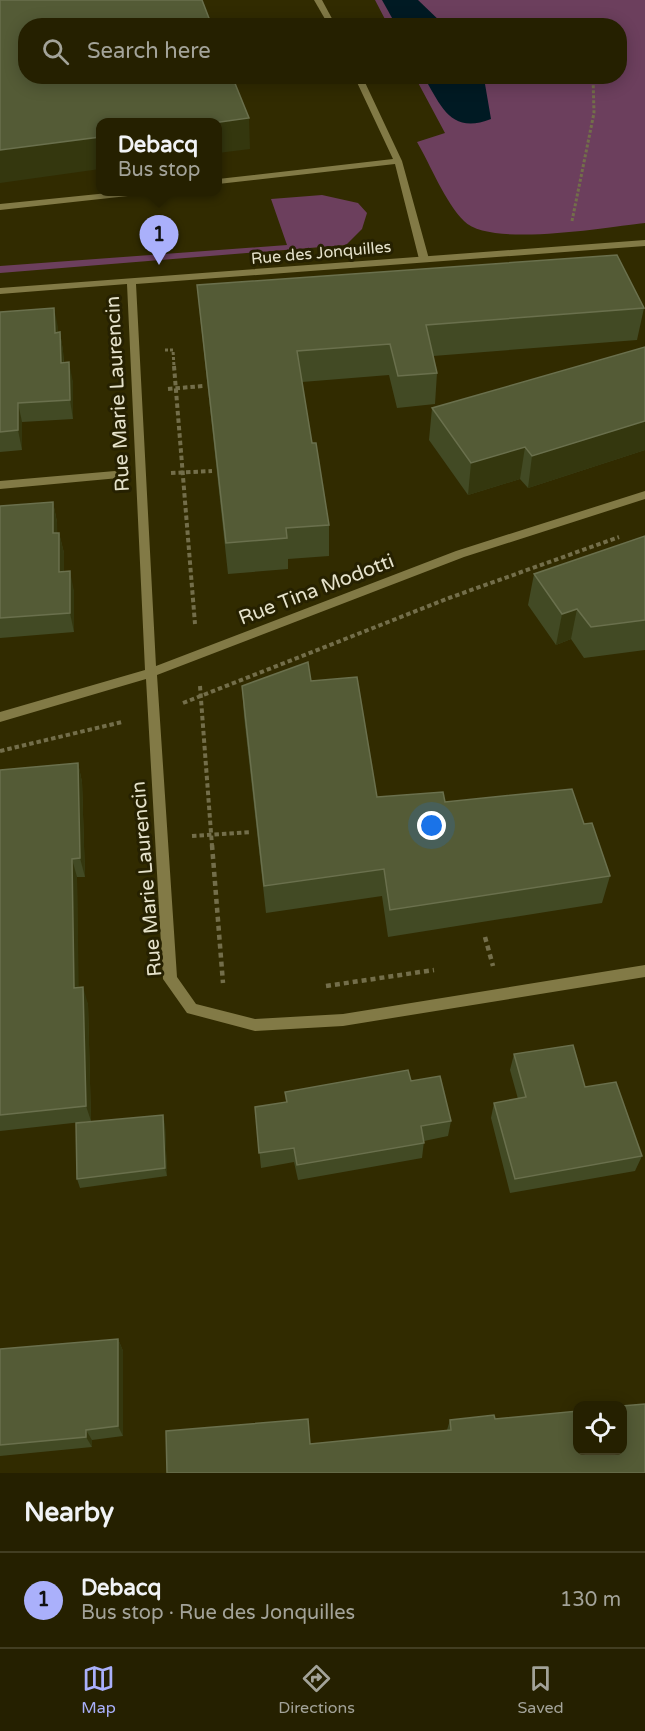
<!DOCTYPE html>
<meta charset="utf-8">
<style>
body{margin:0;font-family:"Varela Round",sans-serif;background:#312d0f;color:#f1f3f6}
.controls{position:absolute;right:18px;bottom:18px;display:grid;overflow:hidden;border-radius:12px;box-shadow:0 3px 15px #0003}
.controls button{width:54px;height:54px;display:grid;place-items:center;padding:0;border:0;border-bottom:2px solid #423e22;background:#252000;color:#f1f3f6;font:30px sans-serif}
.you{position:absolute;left:432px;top:826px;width:21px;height:21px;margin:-15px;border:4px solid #fff;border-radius:50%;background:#1a73e8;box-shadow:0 0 0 9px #1a73e833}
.badge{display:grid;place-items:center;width:39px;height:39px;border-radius:50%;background:#aab0fb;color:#111;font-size:20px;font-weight:700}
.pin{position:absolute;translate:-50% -50px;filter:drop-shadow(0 2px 3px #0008)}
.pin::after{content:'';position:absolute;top:32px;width:21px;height:18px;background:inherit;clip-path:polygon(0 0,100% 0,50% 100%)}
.popup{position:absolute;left:96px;top:118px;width:126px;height:78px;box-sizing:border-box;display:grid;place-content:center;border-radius:12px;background:#252000;filter:drop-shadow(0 2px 4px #0005);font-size:20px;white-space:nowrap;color:#a3a399}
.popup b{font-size:22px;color:#f1f3f6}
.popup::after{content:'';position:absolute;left:50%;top:100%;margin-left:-12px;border:12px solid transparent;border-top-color:#252000}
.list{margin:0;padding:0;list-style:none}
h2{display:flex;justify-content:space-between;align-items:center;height:78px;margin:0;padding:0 24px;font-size:26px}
h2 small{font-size:20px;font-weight:400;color:#a3a399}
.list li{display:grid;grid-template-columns:39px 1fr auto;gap:18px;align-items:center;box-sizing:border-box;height:96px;padding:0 24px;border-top:2px solid #423e22}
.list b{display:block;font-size:22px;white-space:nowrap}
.list p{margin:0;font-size:20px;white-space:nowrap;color:#a3a399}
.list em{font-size:20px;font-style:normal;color:#a3a399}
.icon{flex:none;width:33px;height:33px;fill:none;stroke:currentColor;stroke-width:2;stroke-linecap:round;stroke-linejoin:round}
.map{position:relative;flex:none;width:645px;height:1473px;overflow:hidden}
.search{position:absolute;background:#252000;box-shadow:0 3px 15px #0003;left:18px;right:18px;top:18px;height:66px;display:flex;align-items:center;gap:15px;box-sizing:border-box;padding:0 21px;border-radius:24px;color:#a3a399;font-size:22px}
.sheet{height:174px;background:#252000}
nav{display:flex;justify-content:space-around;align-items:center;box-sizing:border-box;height:84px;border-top:2px solid #423e22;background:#252000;font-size:16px;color:#a3a399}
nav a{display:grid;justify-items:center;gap:3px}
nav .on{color:#aab0fb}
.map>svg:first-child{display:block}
.green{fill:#6c3f5d}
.water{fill:#001a23}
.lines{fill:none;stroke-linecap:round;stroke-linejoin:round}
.path-far2{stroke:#736e4a;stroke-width:3;stroke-dasharray:3 2;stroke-linecap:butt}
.path-far1{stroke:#736e4a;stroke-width:4;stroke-dasharray:4.5 3;stroke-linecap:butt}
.path{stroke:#736e4a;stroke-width:4.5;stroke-dasharray:5 4;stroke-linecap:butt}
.service{fill:#827a46;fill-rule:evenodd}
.minor{fill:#827a46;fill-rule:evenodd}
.wall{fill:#424a24}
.shaded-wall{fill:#34370e}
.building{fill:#545b36;stroke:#6a704d;stroke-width:1.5}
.labels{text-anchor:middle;stroke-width:6;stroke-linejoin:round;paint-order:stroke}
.far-street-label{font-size:16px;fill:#e5e2cb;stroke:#262101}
.street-label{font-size:20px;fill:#e5e2cb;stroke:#262101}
</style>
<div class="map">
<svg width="645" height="1473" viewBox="0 0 645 1473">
<rect width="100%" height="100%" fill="#312b00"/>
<g class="green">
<path d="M375,0H645V223C607,227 490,248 464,221C445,202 431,166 417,142L445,133L415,77L620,76V26L388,25Z"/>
<path d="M322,195L358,203L367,213L362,229L346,245L0,273V266L287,245L271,199Z"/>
</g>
<g class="water">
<path d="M382,0H418L444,25H396Z"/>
<path d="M424,77H480L485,84L491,119C451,135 441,106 424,77Z"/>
</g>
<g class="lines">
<g class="path-far2">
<path d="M572,221L594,113L593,76"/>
<path d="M165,350H173L174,367"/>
</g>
<g class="path-far1">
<path d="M174,366L195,624"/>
<path d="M168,389L203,386"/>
<path d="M171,473L212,471"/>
<path d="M200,686L212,846"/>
<path d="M183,703L449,598L619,537"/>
<path d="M0,751L122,722"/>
<path d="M192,836L251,832"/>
</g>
<g class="path">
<path d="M212,845L223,983"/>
<path d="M485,937L493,966"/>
<path d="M326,986L434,970"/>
</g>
<g class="service">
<path d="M314,0H322L336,26H329Z"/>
<path d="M354,76H362L402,161L429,259L427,261H421L419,259L395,164L218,184V179L393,159Z"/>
<path d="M118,192H141L137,195L0,210V204Z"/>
<path d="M115,471L120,475L119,478L0,489V481Z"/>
</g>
<path class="minor" d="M645,240V246L136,284L156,666L456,551L645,491V499L464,557L157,675L177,977L196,1004L255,1019L343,1014L645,965V977L343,1026L255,1031L187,1013L163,979L146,679L0,722V712L145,670L127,284L0,294V288Z"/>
</g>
<g class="wall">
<path d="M197,285L644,308L637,340L433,356L437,373L435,404L397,408L389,375L302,382L312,443L329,525V556L288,559V569L228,574L200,316Z"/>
<path d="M0,312L58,327V332H60L63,351L64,363L73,382V419L22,422V450L0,452Z"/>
<path d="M645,347V450L528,488L520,479L468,495L429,440L432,408Z"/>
<path d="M53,502L57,522V533H59L64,553V571L74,591V632L0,638V506Z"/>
<path d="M645,536V650L584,658L571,639L556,645L528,605L534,574Z"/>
<path d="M311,681L377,797L445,802L584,824L610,876L602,903L388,937L382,896L266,913L244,716L242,686Z"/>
<path d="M78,763L82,782L85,877H77L78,987L88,1004L91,1121L0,1131V770Z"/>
<path d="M514,1054L585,1087L642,1156L635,1171L510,1193L491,1118L494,1103L518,1099L510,1070Z"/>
<path d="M411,1081L451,1121L448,1136L424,1141L422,1158L298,1180L294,1162L261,1168L255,1107L286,1102L285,1092Z"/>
<path d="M165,1124L167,1176L80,1188L77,1179Z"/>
<path d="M118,1339L123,1351V1436L92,1440V1447L0,1456V1349Z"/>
<path d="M495,1419L645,1473L310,1444L447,1430L450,1420Z"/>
</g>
<g class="shaded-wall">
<path d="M249,118L250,149L218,153V123H213Z"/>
<path d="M100,137V169L0,183V150Z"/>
<path d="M54,308L58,327V352L55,333Z"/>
<path d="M60,332L63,351L64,382L61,363Z"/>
<path d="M69,362L73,382V419L70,400Z"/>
<path d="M18,403L22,422V450L18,430Z"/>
<path d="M645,421V450L528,488L532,456Z"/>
<path d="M525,447L520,479L468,495L471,463Z"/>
<path d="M53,502L57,522L58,553L53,533Z"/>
<path d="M59,533L64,553V592L59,572Z"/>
<path d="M70,571L74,591V632L70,613Z"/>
<path d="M577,609L571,639L556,645L562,614Z"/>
<path d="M78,763L82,782L85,877L80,858Z"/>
<path d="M72,859L77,877L79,1005L74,988Z"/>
<path d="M83,987L88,1004L91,1121L86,1106Z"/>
<path d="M163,1115L165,1124L167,1176L165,1168Z"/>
<path d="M118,1339L123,1351V1436L118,1426Z"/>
<path d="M86,1430L92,1440V1447L86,1437Z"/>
</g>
<g class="building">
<path d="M0,0H202L212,26H26V76H232L249,118L213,123H100V137L0,150Z"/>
<path d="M617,255L644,308L426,325L437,373L398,376L390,344L297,351L312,443H316L329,525L286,528L287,538L226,543L197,285Z"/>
<path d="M54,308L55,333L60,332L61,363L69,362L70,400L18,403V430L0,432V312Z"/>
<path d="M645,347V421L532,456L525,447L471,463L432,408Z"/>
<path d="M53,502V533H59V572L70,571V613L0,618V506Z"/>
<path d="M645,536V620L591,627L577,609L562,614L534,574Z"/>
<path d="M308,662L311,681L357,677L377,797L443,792L445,802L572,789L584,824L592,823L610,876L390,910L384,869L264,886L242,686Z"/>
<path d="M78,763L80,858L72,859L74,988L83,987L86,1106L0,1115V770Z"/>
<path d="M573,1045L585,1087L616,1082L642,1156L515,1179L494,1103L526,1097L514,1054Z"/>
<path d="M408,1070L411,1081L440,1076L451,1121L421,1126L424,1143L297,1165L294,1148L259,1153L255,1107L287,1102L285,1092Z"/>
<path d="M163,1115L165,1168L77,1179L76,1123Z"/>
<path d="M118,1339V1426L86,1430V1437L0,1445V1349Z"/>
<path d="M645,1404V1473H167L166,1431L308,1419L310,1444L451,1430L450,1420L494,1415L495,1419L578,1411V1450H622V1406Z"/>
</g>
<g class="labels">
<g class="far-street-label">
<text transform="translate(321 252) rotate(-5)" y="6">Rue des Jonquilles</text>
</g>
<g class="street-label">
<text transform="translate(117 394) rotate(-93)" y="7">Rue Marie Laurencin</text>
<text transform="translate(316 589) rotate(-21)" y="7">Rue Tina Modotti</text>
<text transform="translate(146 879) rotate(-95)" y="7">Rue Marie Laurencin</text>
</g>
</g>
</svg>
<div class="controls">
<button><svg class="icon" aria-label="locate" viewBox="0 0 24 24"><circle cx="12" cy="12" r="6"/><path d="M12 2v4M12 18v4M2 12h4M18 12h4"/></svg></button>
</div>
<div class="you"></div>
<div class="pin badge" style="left:159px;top:265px">1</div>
<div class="popup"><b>Debacq</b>Bus stop</div>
<div class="search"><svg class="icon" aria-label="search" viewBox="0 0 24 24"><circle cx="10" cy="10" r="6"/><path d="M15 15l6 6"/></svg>Search here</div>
</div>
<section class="sheet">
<h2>Nearby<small></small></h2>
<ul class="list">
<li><span class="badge">1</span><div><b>Debacq</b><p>Bus stop · Rue des Jonquilles</p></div><em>130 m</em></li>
</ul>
</section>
<nav>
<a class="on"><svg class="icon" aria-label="map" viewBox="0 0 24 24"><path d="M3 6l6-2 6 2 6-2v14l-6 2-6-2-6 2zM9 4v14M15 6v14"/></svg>Map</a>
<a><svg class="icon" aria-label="directions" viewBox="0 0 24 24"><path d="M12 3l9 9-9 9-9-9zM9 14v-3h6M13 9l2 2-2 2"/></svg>Directions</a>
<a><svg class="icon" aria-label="saved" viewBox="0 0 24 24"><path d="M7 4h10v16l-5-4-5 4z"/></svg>Saved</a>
</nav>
